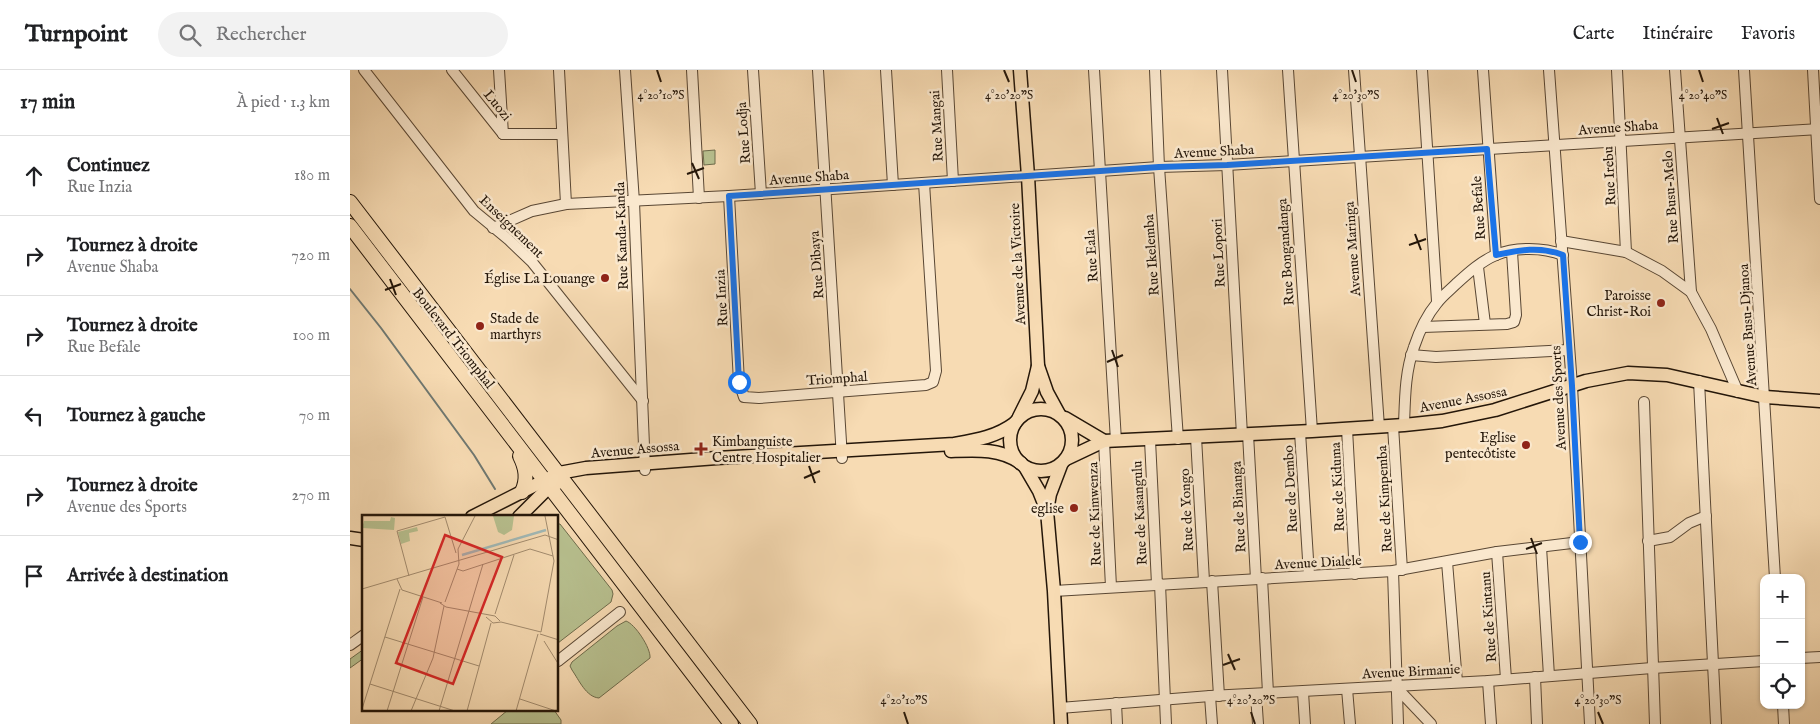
<!DOCTYPE html>
<html lang="fr">
<meta charset="utf-8">
<style>
body{margin:0;font-family:"IM FELL English",serif;background:#f2f2f2;color:#202124}
.controls{position:absolute;right:15px;bottom:15px;display:grid;overflow:hidden;border-radius:10px;box-shadow:0 1px 4px #0004}
.controls button{width:45px;height:45px;display:grid;place-items:center;padding:0;border:0;border-bottom:1px solid #e0e0e0;background:#fff;color:#202124;font:25px sans-serif}
.stop{position:absolute;width:15px;height:15px;margin:-11px;border:4px solid #1a73e8;border-radius:50%;background:#fff}
.stop.end{background:#1a73e8;border-color:#fff;box-shadow:0 1px 5px #0008}
.list{margin:0;padding:0;list-style:none}
h2{display:flex;justify-content:space-between;align-items:center;height:65px;margin:0;padding:0 20px;font-size:21px}
h2 small{font-size:16px;font-weight:400;color:#757577}
.list li{display:grid;grid-template-columns:32px 1fr auto;gap:15px;align-items:center;box-sizing:border-box;height:80px;padding:0 20px;border-top:1px solid #e0e0e0}
.list b{display:block;font-size:19px;white-space:nowrap}
.list p{margin:0;font-size:16px;white-space:nowrap;color:#757577}
.list em{font-size:16px;font-style:normal;color:#757577}
.icon{flex:none;width:28px;height:28px;fill:none;stroke:currentColor;stroke-width:2;stroke-linecap:round;stroke-linejoin:round}
.map{position:relative;flex:none;width:1470px;height:654px;overflow:hidden}
header{display:flex;align-items:center;gap:30px;box-sizing:border-box;height:70px;padding:0 25px;background:#fff;border-bottom:1px solid #e0e0e0}
header strong{font-size:24px}
nav{display:flex;gap:28px;margin-inline-start:auto;font-size:18px}
.search{width:350px;height:45px;background:#f2f2f2;display:flex;align-items:center;gap:12px;box-sizing:border-box;padding:0 18px;border-radius:28px;color:#757577;font-size:19px}
main{display:flex}
aside{flex:1;background:#fff}
.map>svg:first-child{display:block}
.green{fill:#b8c190;stroke:#6e6c4c}
.lines{fill:none;stroke-linecap:round;stroke-linejoin:round}
.stream{stroke:#6f7871;stroke-width:2}
.minor-casing{stroke:#594734;stroke-width:12}
.major-casing{stroke:#241609;stroke-width:15}
.highway-casing{stroke:#241609;stroke-width:16}
.minor{stroke:#fae8ce;stroke-width:10}
.major{stroke:#f7dbb3;stroke-width:12}
.highway{stroke:#f7dbb3;stroke-width:14}
.route{stroke:#1a73e8;stroke-width:6}
.ticks{fill:none;stroke:#241609;stroke-width:2}
.poi-dot{fill:#8f2418;stroke:#fae8ce;stroke-width:2}
.labels{text-anchor:middle;stroke-width:5;stroke-linejoin:round;paint-order:stroke}
.street-label{font-size:14px;fill:#241609;stroke:#fae8ce}
.poi-label{font-size:14px;fill:#241609;stroke:#fae8ce;text-anchor:end}
.inset-river{fill:none;stroke:#a1b9b7;stroke-width:2.5}
.inset-road{fill:none;stroke:#a38c6f;stroke-width:1}
.view{fill:#d62828;fill-opacity:0.15;stroke:#d62828;stroke-width:2.5}
.inset-edge{fill:none;stroke:#241609;stroke-width:2.5}
.ticks-label{font-size:12px;text-anchor:middle;fill:#241609;stroke:#fae8ce;stroke-width:5;stroke-linejoin:round;paint-order:stroke}
</style>
<header>
<strong>Turnpoint</strong>
<div class="search"><svg class="icon" aria-label="search" viewBox="0 0 24 24"><circle cx="10" cy="10" r="6"/><path d="M15 15l6 6"/></svg>Rechercher</div>
<nav><a>Carte</a><a>Itinéraire</a><a>Favoris</a></nav>
</header>
<main>
<aside>
<h2>17 min<small>À pied · 1.3 km</small></h2>
<ul class="list">
<li><svg class="icon" aria-label="ahead" viewBox="0 0 24 24"><path d="M12 20V5M6 11l6-6 6 6"/></svg><div><b>Continuez</b><p>Rue Inzia</p></div><em>180 m</em></li>
<li><svg class="icon" aria-label="right" viewBox="0 0 24 24"><path d="M7 20v-9h11M14 6l5 5-5 5"/></svg><div><b>Tournez à droite</b><p>Avenue Shaba</p></div><em>720 m</em></li>
<li><svg class="icon" aria-label="right" viewBox="0 0 24 24"><path d="M7 20v-9h11M14 6l5 5-5 5"/></svg><div><b>Tournez à droite</b><p>Rue Befale</p></div><em>100 m</em></li>
<li><svg class="icon" aria-label="left" viewBox="0 0 24 24"><path d="M17 20v-9H6M10 6l-5 5 5 5"/></svg><div><b>Tournez à gauche</b></div><em>70 m</em></li>
<li><svg class="icon" aria-label="right" viewBox="0 0 24 24"><path d="M7 20v-9h11M14 6l5 5-5 5"/></svg><div><b>Tournez à droite</b><p>Avenue des Sports</p></div><em>270 m</em></li>
<li><svg class="icon" aria-label="arrive" viewBox="0 0 24 24"><path d="M6 21V4h12l-3 4 3 4H6"/></svg><div><b>Arrivée à destination</b></div></li>
</ul>
</aside>
<div class="map">
<svg width="1470" height="654" viewBox="0 0 1470 654">
<rect width="100%" height="100%" fill="#f7dbb3"/>
<filter id="stains"><feTurbulence type="fractalNoise" baseFrequency=".004" numOctaves="4"/><feColorMatrix values="0 0 0 0 .2 0 0 0 0 .09 0 0 0 0 .02 0 0 0 .5 -.17"/></filter>
<radialGradient id="worn" r=".72"><stop offset=".6" stop-color="#630" stop-opacity="0"/><stop offset="1" stop-color="#630" stop-opacity=".3"/></radialGradient>
<g class="green">
<path d="M365,80V94L354,95L353,81Z"/>
<path d="M208,454H210L262,520L263,524L261,532L208,573Z"/>
<path d="M276,551C285,554 301,578 300,588L249,628C236,627 229,610 222,600L220,596L222,592L267,556Z"/>
<path d="M14,579V588L0,598V589Z"/>
<path d="M158,640H204L211,650V654H141Z"/>
</g>
<g class="lines">
<path class="stream" d="M0,219L31,258L124,385L145,419"/>
<g class="minor-casing">
<g id="minor">
<path d="M14,0L124,141L159,170L182,192L293,331"/>
<path d="M102,0L153,64"/>
<path d="M149,0L153,64"/>
<path d="M209,0L216,134"/>
<path d="M275,0L284,132L295,400"/>
<path d="M342,0L349,128"/>
<path d="M403,0L411,124"/>
<path d="M468,0L492,388"/>
<path d="M536,0L543,115"/>
<path d="M597,0L603,111"/>
<path d="M744,0L766,371"/>
<path d="M805,0L809,97L828,369"/>
<path d="M872,0L892,365"/>
<path d="M938,0L962,361"/>
<path d="M1004,0L1029,357"/>
<path d="M1072,0L1087,231"/>
<path d="M1133,0L1146,185"/>
<path d="M1199,0L1222,316L1240,654"/>
<path d="M1267,0L1276,182"/>
<path d="M1325,0L1341,222"/>
<path d="M1394,0L1425,508"/>
<path d="M1463,0L1470,129"/>
<path d="M153,64H212"/>
<path d="M379,126L389,312L394,327L409,328L576,315L583,312L586,301L574,113"/>
<path d="M143,158L182,141L216,134L379,126L809,97L877,95L1470,59"/>
<path d="M1211,171L1276,182L1312,201L1341,222L1361,259L1388,322"/>
<path d="M1128,197L1135,254"/>
<path d="M1073,257L1157,254L1164,252L1166,245L1162,182"/>
<path d="M1061,285L1086,287L1219,280"/>
<path d="M1349,311L1366,654"/>
<path d="M1294,332L1305,654"/>
<path d="M1054,355C1055,328 1055,302 1064,277C1069,262 1077,245 1087,233C1092,226 1100,220 1106,214C1117,204 1131,191 1146,185C1165,177 1193,177 1213,185"/>
<path d="M1043,356L1052,500"/>
<path d="M997,359L1005,504"/>
<path d="M950,362L959,505"/>
<path d="M898,364L906,509"/>
<path d="M846,367L854,511"/>
<path d="M800,370L807,514"/>
<path d="M754,371L761,517"/>
<path d="M1298,471L1320,467L1339,453L1356,446"/>
<path d="M1191,477L1199,606"/>
<path d="M1147,482L1156,609"/>
<path d="M1097,492L1107,612"/>
<path d="M1043,501L1048,654"/>
<path d="M912,508L918,623"/>
<path d="M862,511L869,626"/>
<path d="M810,514L816,654"/>
<path d="M704,521L1043,501L1147,482L1230,472"/>
<path d="M0,575L14,565"/>
<path d="M1451,588L1470,587"/>
<path d="M208,591L270,542"/>
<path d="M1185,607L1187,654"/>
<path d="M1138,611L1141,654"/>
<path d="M1045,616L1081,654"/>
<path d="M997,619L1000,654"/>
<path d="M953,622L955,654"/>
<path d="M906,624L908,654"/>
<path d="M860,626L862,654"/>
<path d="M766,633L767,654"/>
<path d="M1433,635L1434,654"/>
<path d="M710,638L860,626L1138,611L1302,598L1414,591"/>
</g>
</g>
<g class="major-casing">
<g id="major">
<path d="M670,0L678,106L688,296L697,322L709,344"/>
<circle cx="691" cy="370" r="31"/>
<path d="M669,347L682,321L688,296"/>
<path d="M715,348L754,371"/>
<path d="M601,381C625,380 650,378 671,393"/>
<path d="M716,389L754,371L962,361L1054,355L1092,351L1145,340L1236,311L1278,303L1317,305L1415,327L1470,331"/>
<path d="M675,397L689,421L697,441L704,521L711,654"/>
<path d="M697,441L700,424L711,395"/>
<path d="M122,447L209,403L236,398L367,388L604,374C627,370 646,367 665,353"/>
<path d="M169,447L199,417L208,413"/>
<path d="M0,468L14,470"/>
</g>
</g>
<g class="highway-casing">
<g id="highway">
<path d="M0,132L400,654"/>
<path d="M0,156L381,654"/>
<path d="M170,386C176,398 178,409 172,422"/>
</g>
</g>
<use href="#minor" class="minor"/>
<use href="#major" class="major"/>
<use href="#highway" class="highway"/>
</g>
<g class="lines">
<path class="route" d="M389,312L379,126L809,97L877,95L1137,79L1146,185C1169,180 1190,176 1213,185L1222,316L1230,472"/>
</g>
<path class="ticks" d="M307,0L311,12M654,0L659,12M1002,0L1006,12M1349,0L1353,12M1367,48L1373,64M1362,59L1379,53M342,93L349,109M337,104L354,98M1065,164L1071,180M1059,175L1076,169M40,209L46,225M35,220L51,214M762,280L768,297M757,292L773,285M459,396L465,413M454,408L470,401M1181,468L1187,484M1176,479L1192,473M878,584L885,600M873,595L890,589M554,642L558,654M901,642L905,654M1248,642L1253,654"/>
<g class="poi-dot">
<circle cx="255" cy="208" r="5"/>
<circle cx="1311" cy="233" r="5"/>
<circle cx="130" cy="256" r="5"/>
<circle cx="1176" cy="375" r="5"/>
<path d="M348.5 371.5h5v5h5v5h-5v5h-5v-5h-5v-5h5z"/>
<circle cx="724" cy="438" r="5"/>
</g>
<g class="labels">
<g class="street-label">
<text transform="translate(148 35) rotate(51)" y="5">Luozi</text>
<text transform="translate(586 56) rotate(-93)" y="5">Rue Mangai</text>
<text transform="translate(1268 57) rotate(-4)" y="5">Avenue Shaba</text>
<text transform="translate(393 63) rotate(-94)" y="5">Rue Lodja</text>
<text transform="translate(864 81) rotate(-3)" y="5">Avenue Shaba</text>
<text transform="translate(1259 106) rotate(-93)" y="5">Rue Irebu</text>
<text transform="translate(459 107) rotate(-4)" y="5">Avenue Shaba</text>
<text transform="translate(1320 127) rotate(-94)" y="5">Rue Busu-Melo</text>
<text transform="translate(1128 138) rotate(-94)" y="5">Rue Befale</text>
<text transform="translate(162 156) rotate(44)" y="5">Enseignement</text>
<text transform="translate(271 166) rotate(-92)" y="5">Rue Kanda-Kanda</text>
<text transform="translate(1002 179) rotate(-94)" y="5">Avenue Maringa</text>
<text transform="translate(935 182) rotate(-94)" y="5">Rue Bongandanga</text>
<text transform="translate(868 183) rotate(-93)" y="5">Rue Lopori</text>
<text transform="translate(801 185) rotate(-94)" y="5">Rue Ikelemba</text>
<text transform="translate(741 186) rotate(-94)" y="5">Rue Eala</text>
<text transform="translate(667 194) rotate(-93)" y="5">Avenue de la Victoire</text>
<text transform="translate(466 195) rotate(-94)" y="5">Rue Dibaya</text>
<text transform="translate(371 228) rotate(-93)" y="5">Rue Inzia</text>
<text transform="translate(1397 255) rotate(-94)" y="5">Avenue Busu-Djanoa</text>
<text transform="translate(104 268) rotate(52)" y="5">Boulevard Triomphal</text>
<text transform="translate(487 308) rotate(-4)" y="5">Triomphal</text>
<text transform="translate(1208 328) rotate(-93)" y="5">Avenue des Sports</text>
<text transform="translate(1113 329) rotate(-11)" y="5">Avenue Assossa</text>
<text transform="translate(285 379) rotate(-5)" y="5">Avenue Assossa</text>
<text transform="translate(987 417) rotate(-93)" y="5">Rue de Kiduma</text>
<text transform="translate(940 419) rotate(-93)" y="5">Rue de Dembo</text>
<text transform="translate(1034 429) rotate(-93)" y="5">Rue de Kimpemba</text>
<text transform="translate(888 437) rotate(-93)" y="5">Rue de Binanga</text>
<text transform="translate(836 440) rotate(-93)" y="5">Rue de Yongo</text>
<text transform="translate(789 443) rotate(-93)" y="5">Rue de Kasangulu</text>
<text transform="translate(744 444) rotate(-92)" y="5">Rue de Kimwenza</text>
<text transform="translate(968 492) rotate(-3)" y="5">Avenue Dialele</text>
<text transform="translate(1138 547) rotate(-94)" y="5">Rue de Kintanu</text>
<text transform="translate(1061 601) rotate(-3)" y="5">Avenue Birmanie</text>
</g>
<g class="poi-label">
<text x="245" y="213">Église La Louange</text>
<text x="1301" y="230">Paroisse<tspan x="1301" dy="16">Christ-Roi</tspan></text>
<text x="140" y="253" text-anchor="start">Stade de<tspan x="140" dy="16">marthyrs</tspan></text>
<text x="1166" y="372">Eglise<tspan x="1166" dy="16">pentecôtiste</tspan></text>
<text x="362" y="376" text-anchor="start">Kimbanguiste<tspan x="362" dy="16">Centre Hospitalier</tspan></text>
<text x="714" y="443">eglise</text>
</g>
</g>
<g transform="translate(12 445)">
<rect width="196" height="196" fill="#f7dbb3"/>
<path d="M131,1H152L150,15L142,20L136,17ZM29,2L33,3L32,15L0,13L2,6H28ZM55,12L56,16L47,18L48,26L39,29L36,17Z" fill="#b8c190"/>
<path class="inset-river" d="M100,40L184,15"/>
<path class="inset-road" d="M95,54L101,56L168,34L191,41M47,61L35,16L83,2L94,38M35,64L40,75L80,88M0,74L183,20L197,25M83,87L97,49L96,34L113,1M78,88L84,92L133,101L138,106M133,99L152,40M124,102L131,108L139,107L179,117L192,46L183,1M178,119L197,125M23,122L117,151M182,126L197,150M8,169L93,196M158,184L194,196M0,194L38,74M25,196L61,82M49,196L71,143L82,91M77,196L121,49M105,196L129,108M154,196L176,119"/>
<path class="view" d="M83,20L140,42L91,169L34,148Z"/>
<rect width="196" height="196" class="inset-edge"/>
</g>
<g class="ticks-label">
<text x="311" y="29">4°20'10"S</text>
<text x="659" y="29">4°20'20"S</text>
<text x="1006" y="29">4°20'30"S</text>
<text x="1353" y="29">4°20'40"S</text>
<text x="554" y="634">4°20'10"S</text>
<text x="901" y="634">4°20'20"S</text>
<text x="1248" y="634">4°20'30"S</text>
</g>
<rect width="100%" height="100%" filter="url(#stains)"/>
<rect width="100%" height="100%" fill="url(#worn)"/>
</svg>
<div class="controls">
<button>+</button>
<button>−</button>
<button><svg class="icon" aria-label="locate" viewBox="0 0 24 24"><circle cx="12" cy="12" r="6"/><path d="M12 2v4M12 18v4M2 12h4M18 12h4"/></svg></button>
</div>
<div class="stop" style="left:389px;top:312px"></div>
<div class="stop end" style="left:1230px;top:472px"></div>
</div>
</main>
